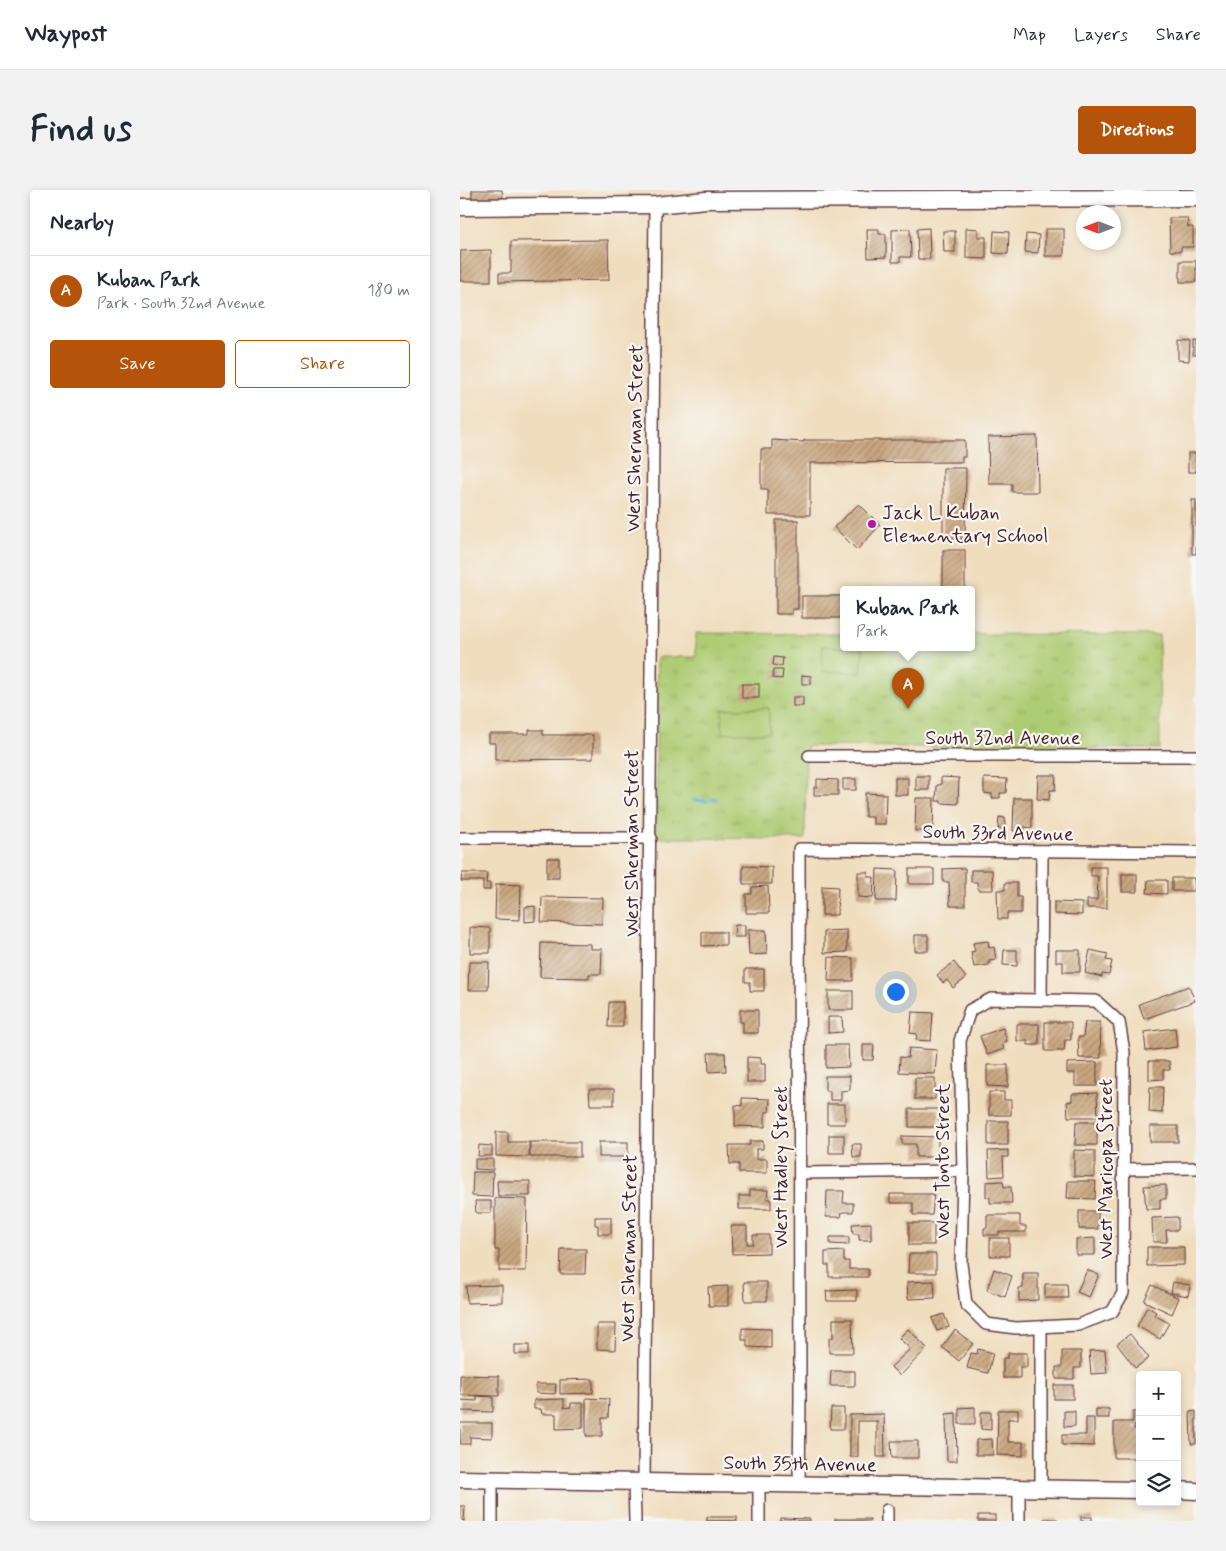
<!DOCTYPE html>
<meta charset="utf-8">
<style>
body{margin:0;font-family:Mynerve,sans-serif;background:#f2f2f3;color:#1f2937}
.controls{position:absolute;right:15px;bottom:15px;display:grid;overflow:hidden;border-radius:5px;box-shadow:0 2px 8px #0003}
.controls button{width:45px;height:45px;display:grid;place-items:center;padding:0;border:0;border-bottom:1px solid #e0e1e3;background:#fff;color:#1f2937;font:25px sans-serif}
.compass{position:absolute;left:616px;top:15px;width:45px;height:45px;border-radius:50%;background:#fff;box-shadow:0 2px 8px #0003;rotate:270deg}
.you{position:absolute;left:435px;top:801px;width:18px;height:18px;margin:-12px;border:4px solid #fff;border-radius:50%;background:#1a73e8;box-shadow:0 0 0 8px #1a73e833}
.badge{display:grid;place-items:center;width:32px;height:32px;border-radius:50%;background:#b45309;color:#fff;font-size:16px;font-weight:700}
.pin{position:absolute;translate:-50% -41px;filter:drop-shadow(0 1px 2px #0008)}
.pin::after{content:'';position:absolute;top:26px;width:18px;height:15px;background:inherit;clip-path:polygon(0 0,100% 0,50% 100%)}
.popup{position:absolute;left:380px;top:396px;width:135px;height:65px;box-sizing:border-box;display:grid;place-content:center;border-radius:5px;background:#fff;filter:drop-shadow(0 1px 4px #0005);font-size:16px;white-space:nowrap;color:#747a83}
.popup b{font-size:19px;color:#1f2937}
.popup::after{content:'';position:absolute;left:50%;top:100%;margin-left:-10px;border:10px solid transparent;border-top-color:#fff}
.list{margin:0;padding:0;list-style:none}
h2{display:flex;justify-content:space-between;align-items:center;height:65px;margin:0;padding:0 20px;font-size:21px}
h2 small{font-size:16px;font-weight:400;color:#747a83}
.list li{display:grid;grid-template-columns:32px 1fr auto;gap:15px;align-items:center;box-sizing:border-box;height:70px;padding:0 20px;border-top:1px solid #e0e1e3}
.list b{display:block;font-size:19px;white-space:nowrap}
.list p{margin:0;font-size:16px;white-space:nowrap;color:#747a83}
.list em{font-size:16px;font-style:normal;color:#747a83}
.actions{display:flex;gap:10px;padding:15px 20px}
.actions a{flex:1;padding:11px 0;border:1px solid #b45309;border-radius:5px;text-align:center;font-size:18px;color:#b45309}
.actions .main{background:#b45309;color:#fff}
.icon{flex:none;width:28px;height:28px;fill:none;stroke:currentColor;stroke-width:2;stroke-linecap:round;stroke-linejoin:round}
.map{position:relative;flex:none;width:736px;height:1331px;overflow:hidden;border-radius:5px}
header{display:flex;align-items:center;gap:30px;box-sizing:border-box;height:70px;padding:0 25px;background:#fff;border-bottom:1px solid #e0e1e3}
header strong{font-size:24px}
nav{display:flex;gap:28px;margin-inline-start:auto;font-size:18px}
.intro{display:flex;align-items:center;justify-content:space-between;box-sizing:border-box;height:120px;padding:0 30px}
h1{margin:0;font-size:35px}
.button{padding:12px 22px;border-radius:5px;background:#b45309;color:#fff;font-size:18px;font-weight:700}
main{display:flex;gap:30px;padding:0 30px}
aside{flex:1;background:#fff;border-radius:5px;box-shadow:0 2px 8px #0003}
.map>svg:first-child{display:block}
.grass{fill:url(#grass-tufts);stroke:#7c764f}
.garden{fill:#aecc73;stroke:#7c764f}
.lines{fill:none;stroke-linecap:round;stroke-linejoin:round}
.stream{stroke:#53a9cf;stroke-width:3}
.building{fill:url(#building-hatch)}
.street-casing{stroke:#633c41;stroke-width:14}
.secondary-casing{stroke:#633c41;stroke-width:19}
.street{stroke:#fff;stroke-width:11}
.secondary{stroke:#fff;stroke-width:16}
.poi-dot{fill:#b5179e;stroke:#f6f6f2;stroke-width:2}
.labels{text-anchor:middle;stroke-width:4.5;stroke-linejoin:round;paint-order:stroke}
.street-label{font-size:20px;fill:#4a1f2b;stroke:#f6f6f2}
.poi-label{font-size:20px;fill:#4a1f2b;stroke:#f6f6f2;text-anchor:start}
</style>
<header>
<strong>Waypost</strong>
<nav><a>Map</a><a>Layers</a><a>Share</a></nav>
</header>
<div class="intro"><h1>Find us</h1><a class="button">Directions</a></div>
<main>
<aside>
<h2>Nearby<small></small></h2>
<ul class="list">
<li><span class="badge">A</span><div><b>Kuban Park</b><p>Park · South 32nd Avenue</p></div><em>180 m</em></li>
</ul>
<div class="actions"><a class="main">Save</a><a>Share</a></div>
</aside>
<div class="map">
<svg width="736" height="1331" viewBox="0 0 736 1331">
<defs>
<pattern id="grass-tufts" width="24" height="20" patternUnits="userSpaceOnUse" patternTransform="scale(1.25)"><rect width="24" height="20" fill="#aecc73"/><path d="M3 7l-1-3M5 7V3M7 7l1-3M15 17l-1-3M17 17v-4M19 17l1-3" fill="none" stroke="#97af64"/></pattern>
<pattern id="building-hatch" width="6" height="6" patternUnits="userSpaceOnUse" patternTransform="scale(1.25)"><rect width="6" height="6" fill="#c9a77f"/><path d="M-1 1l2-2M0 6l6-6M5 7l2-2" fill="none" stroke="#a58768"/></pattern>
</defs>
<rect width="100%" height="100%" fill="#f6f6f2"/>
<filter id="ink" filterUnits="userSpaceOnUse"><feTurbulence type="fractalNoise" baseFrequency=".02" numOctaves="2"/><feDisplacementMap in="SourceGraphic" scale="10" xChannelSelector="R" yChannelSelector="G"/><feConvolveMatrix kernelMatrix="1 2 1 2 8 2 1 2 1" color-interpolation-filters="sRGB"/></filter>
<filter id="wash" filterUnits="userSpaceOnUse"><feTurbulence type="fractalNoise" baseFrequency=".0096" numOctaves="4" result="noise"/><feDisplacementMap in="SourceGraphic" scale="20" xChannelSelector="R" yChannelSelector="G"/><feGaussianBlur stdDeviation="1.12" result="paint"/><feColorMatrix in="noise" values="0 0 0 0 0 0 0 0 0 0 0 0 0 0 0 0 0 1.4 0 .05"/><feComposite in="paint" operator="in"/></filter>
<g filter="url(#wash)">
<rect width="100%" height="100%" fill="#f0ddbd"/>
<path class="grass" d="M236,443L384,444V458H512V444L699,445L700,559L346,556L345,649L196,648L197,467H236Z"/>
<g class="garden">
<path d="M363,456L403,459L401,483L362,481Z"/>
<path d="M309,518V543H262V519Z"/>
</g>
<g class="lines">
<g class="stream">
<path d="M233,610L247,611"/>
<path d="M251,610L256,609"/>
</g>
</g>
<g id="blocks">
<g class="building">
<path d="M12,0H42L43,9L12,10Z"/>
<path d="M709,28H727L728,37H733V57H721V61H710Z"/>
<path d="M469,38L470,69H458L457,39Z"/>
<path d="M506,38L518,39V47H526V69L506,68Z"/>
<path d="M407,39H419V44H426V67L408,68Z"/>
<path d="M450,39L451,67H440V72H432V40Z"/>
<rect x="585" y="39" width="19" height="27"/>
<path d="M483,41H495V62H484Z"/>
<path d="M534,41L549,42L548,64L533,63Z"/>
<path d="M566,44L579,45L578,63L565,62Z"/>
<path d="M148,50L149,90L39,92V83H51V51Z"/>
<path d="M31,60V91H0V61Z"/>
<rect x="720" y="71" width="16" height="21"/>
<path d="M718,150L730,151L729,171L718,170Z"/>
<rect x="733" y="151" width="3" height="14"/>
<path d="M577,246L578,302H552V294H529L528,247Z"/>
<path d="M312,250L344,252V250H505V267H502V272L350,273V325H308V299H301V259H312Z"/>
<rect x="728" y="263" width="8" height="19"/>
<path d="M483,278H506L505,349H483Z"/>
<rect x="732" y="310" width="4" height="54"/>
<path d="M399,314L420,335L397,360L374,337Z"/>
<path d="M316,330H338V419H332V424H316Z"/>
<rect x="483" y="360" width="22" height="40"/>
<rect x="342" y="406" width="42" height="22"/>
<path d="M314,467L323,468L322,476L313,475Z"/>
<path d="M313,480H323L322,489L313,488Z"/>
<path d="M342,485L351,486V494H342Z"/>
<rect x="282" y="494" width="17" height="14"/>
<rect x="333" y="507" width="10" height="9"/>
<path d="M69,540H83V545H133V569L35,570V553H29V544H69Z"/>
<path d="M578,585H596L595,600H590L589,610L577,609Z"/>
<rect x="456" y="586" width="13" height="14"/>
<path d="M481,587L499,588L498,614L481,613V611H476L477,595H481Z"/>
<rect x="435" y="588" width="13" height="17"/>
<path d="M524,588L547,589L546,603H540V608H532V604L524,603Z"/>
<path d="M357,589L378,590V605H354V597H357Z"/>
<rect x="383" y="589" width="13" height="11"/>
<path d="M405,603L426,604L425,634H413V627H405Z"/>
<path d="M456,608H474L473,641H455Z"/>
<path d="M554,608H572V638L564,637V641H553Z"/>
<path d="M539,627L545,628V639H538Z"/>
<rect x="87" y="668" width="12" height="20"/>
<path d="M283,676L312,677V694H283Z"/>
<path d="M631,677H647V718H627V710H637L638,686H631Z"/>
<path d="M505,678V716H490L489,692H483V679Z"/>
<path d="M417,679L437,680L436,711H416Z"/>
<rect x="449" y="679" width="25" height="15"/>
<path d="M511,680H532L533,700H518L517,692H511Z"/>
<path d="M398,682H408V687H414L413,708L398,707Z"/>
<path d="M2,683H27L26,693H30V700H23V691H1Z"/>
<rect x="662" y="684" width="15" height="18"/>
<path d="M712,688H734L735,701H712Z"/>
<path d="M688,690H707V704L687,703Z"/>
<path d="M545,693H557V707H561V723H547V729H538L537,700H545Z"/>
<path d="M36,694L61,695L60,730L35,729Z"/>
<path d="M308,696L309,723H286V704H292V697Z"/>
<path d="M362,696L378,697L377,725H362Z"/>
<path d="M82,707L143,708L142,734L81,732Z"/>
<path d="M594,712L622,713V725L594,724Z"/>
<path d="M75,716V731L65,732V717Z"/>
<path d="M275,735H285V747H274Z"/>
<path d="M10,737L30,738V763H10Z"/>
<path d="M288,740H306L307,764L289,765Z"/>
<path d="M387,740V762L364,763V741Z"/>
<path d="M242,742H266V755L242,756Z"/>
<rect x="455" y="745" width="13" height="16"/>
<path d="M528,751L529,758L534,757L536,770L529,771V775L514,777L511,762L515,761L513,753Z"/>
<path d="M81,753L130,754V759H142L141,784H129V788L80,787Z"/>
<path d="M544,760H557V776L543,775Z"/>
<path d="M596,760H620V782H603V772H596Z"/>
<path d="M630,760L648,764L646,770L652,771L649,785L642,784V787L625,783Z"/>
<path d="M369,767L393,768V791H368Z"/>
<path d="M9,772H29L28,800H8Z"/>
<path d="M494,772L506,788L493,798L487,790L483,793L477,785Z"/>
<path d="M285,779H304V801H290V792H285Z"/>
<path d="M729,796L735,811L684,829L679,814Z"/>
<rect x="368" y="801" width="25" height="19"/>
<path d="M149,812H163V837H148Z"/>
<path d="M280,820H298V843H283V832H280Z"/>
<path d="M452,822L473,823L471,851L456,850L457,844L450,843Z"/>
<path d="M368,827H382L383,842L368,843Z"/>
<path d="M585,832H611V850H605L604,861H585Z"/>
<path d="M625,832H640L641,868H619L618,847H623Z"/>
<path d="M557,834H579V855H568V851H557Z"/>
<path d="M543,838L547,851L542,853L544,859L527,865L520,846Z"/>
<path d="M715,838L717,857L686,861L684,842Z"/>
<path d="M366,855H388L389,877L366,878Z"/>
<path d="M403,855H414L413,870H403Z"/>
<path d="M449,858L477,860L475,884L439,882L440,867L448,868Z"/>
<path d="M248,863H265L266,881L249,882Z"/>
<path d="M287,867L301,868V874H305V892H287Z"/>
<path d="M689,871H709L710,880H703V889L689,890Z"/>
<path d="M637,872V896H615V883H607V873Z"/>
<path d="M527,875H548V897L527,896Z"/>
<path d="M365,886H390V900L381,901V910H370V901H365Z"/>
<rect x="455" y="888" width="20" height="21"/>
<path d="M690,897H703L702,923L689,922Z"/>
<path d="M129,899H154V915H130Z"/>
<path d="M529,902H544V910H551V925H529Z"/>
<path d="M637,903L638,927H608L607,912L612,911V904Z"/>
<path d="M282,908L310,909L309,922H305V937L275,936V915L282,916Z"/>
<rect x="367" y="914" width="18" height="20"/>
<rect x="449" y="919" width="30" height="18"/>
<rect x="528" y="931" width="20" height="24"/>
<path d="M616,932H637V955H615Z"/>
<rect x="690" y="936" width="28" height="16"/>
<path d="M36,942H48V952H69V967L36,966Z"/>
<rect x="369" y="945" width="15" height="18"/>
<path d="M442,946L478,947V967H456V954H442Z"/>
<path d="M290,951H303V959H296V969H307V983H279V974H270L269,955H290Z"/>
<rect x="70" y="952" width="50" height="15"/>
<rect x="139" y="952" width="29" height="15"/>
<path d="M392,954H401V967H393Z"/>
<path d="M19,955L32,956V966H18Z"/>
<path d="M548,960V967H543L544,986L529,987L528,961Z"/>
<path d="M614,960L635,961V987L614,986Z"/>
<path d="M15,969H33V980L15,979Z"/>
<path d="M13,982H33L32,1007L12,1006Z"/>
<path d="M37,991H70V1006H38Z"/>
<path d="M543,991L544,997H551L552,1013H530V1007H526V992Z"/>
<path d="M608,991H636L635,1009L607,1008Z"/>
<path d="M706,995V1009H700V1019H686L684,996Z"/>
<path d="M290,1000H308L307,1009H311V1019H279V1006H290Z"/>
<path d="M367,1001H384L383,1013H393V1022H382L381,1027H366Z"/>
<path d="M430,1004H474L472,1025H453V1013H430Z"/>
<path d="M35,1008L67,1009L66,1081H39V1060H35Z"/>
<path d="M15,1011H31V1023H16Z"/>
<rect x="619" y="1021" width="19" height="18"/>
<path d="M527,1025H560V1036H566V1042H539V1045H524V1038H527Z"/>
<path d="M135,1027H151V1044H138V1035H135Z"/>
<path d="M718,1027V1040H706L707,1052H693L692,1028Z"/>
<path d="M411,1033V1050H399V1044H393L392,1034Z"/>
<rect x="449" y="1033" width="25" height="22"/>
<path d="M271,1036H287V1054H293V1045H309V1063L272,1064Z"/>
<path d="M370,1047H389V1055L370,1054Z"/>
<rect x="530" y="1048" width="19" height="18"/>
<path d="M635,1048V1065H616V1049Z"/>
<path d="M687,1057H724V1075L687,1076Z"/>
<path d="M101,1059H126L125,1084H100Z"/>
<path d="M384,1061V1071H389V1079H408V1087H369V1075H365V1062Z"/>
<path d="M449,1064H476V1083H448Z"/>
<path d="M534,1079L552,1086L545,1107L527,1100Z"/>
<path d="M627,1080L639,1085L629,1107L617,1102Z"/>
<path d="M563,1083H578V1110L559,1111V1098H563Z"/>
<path d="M474,1091L475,1108L448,1109L447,1092Z"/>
<path d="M284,1092H307V1111H285Z"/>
<path d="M713,1092L730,1095L728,1106L711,1103Z"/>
<path d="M585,1094H607L608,1108H585Z"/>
<path d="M42,1095V1112L7,1113L6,1096Z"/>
<path d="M692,1095L719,1108L712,1124L684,1111Z"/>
<path d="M268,1096V1116H249L248,1097Z"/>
<path d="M397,1100V1111H367L366,1101Z"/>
<path d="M687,1117L696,1122L694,1125L709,1133L700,1149L677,1136Z"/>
<path d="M484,1124L489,1137L477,1141L472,1128Z"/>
<path d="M373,1129H392L393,1163H369V1148H373Z"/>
<path d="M137,1134H156L155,1160L137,1159Z"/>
<path d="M282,1138L311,1139V1158L287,1157V1150H282Z"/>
<path d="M448,1139L467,1158L440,1186L431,1177L450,1159L439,1148Z"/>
<path d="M495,1140L513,1154L499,1171L482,1157Z"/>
<path d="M670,1144L689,1168L675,1178L657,1154Z"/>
<rect x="55" y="1155" width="14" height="9"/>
<path d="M518,1159L533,1163L528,1183L507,1178L511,1163L517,1164Z"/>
<path d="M645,1160L647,1183L631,1184L629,1161Z"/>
<path d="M602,1161H621V1178H614V1189H596V1177H602Z"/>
<path d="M548,1163H567V1177H560V1188H543V1168H548Z"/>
<path d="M371,1181H395V1196H370Z"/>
<path d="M0,1185L39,1186V1206L0,1205Z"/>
<path d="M133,1189V1203L100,1204V1190Z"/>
<path d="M76,1194H96L95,1204L76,1203Z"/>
<rect x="594" y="1195" width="19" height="14"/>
<path d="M17,1206L33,1207V1222L0,1221V1210L17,1211Z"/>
<path d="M126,1208L149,1209L148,1228H142V1246H126Z"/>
<path d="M104,1209V1218L111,1217V1213H123V1238L96,1239V1224H82L81,1219H74V1210Z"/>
<path d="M515,1217V1234H499V1218Z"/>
<path d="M371,1218H384V1239H370Z"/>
<rect x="636" y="1219" width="13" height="9"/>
<path d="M538,1220H558V1229H548V1252H563V1266L537,1265Z"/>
<path d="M604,1221H615V1236L604,1237Z"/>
<path d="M736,1221V1254H731L730,1222Z"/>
<path d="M521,1222H531V1240L521,1239Z"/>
<path d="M673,1222H680V1236H674V1239H680V1268H654V1232H673Z"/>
<path d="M496,1223L497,1271H487L486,1224Z"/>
<path d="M424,1224L425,1267H417V1231H398V1267H390V1225Z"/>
<path d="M626,1228H634V1256L602,1255V1245H626Z"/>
<path d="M0,1233H32V1248L10,1247V1254H0Z"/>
<path d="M532,1249L533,1265H516V1250Z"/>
<path d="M431,1251H458V1268H432Z"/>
<path d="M0,1316H5L4,1331H0Z"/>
<rect x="518" y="1325" width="17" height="6"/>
<rect x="247" y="1327" width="30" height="4"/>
<rect x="621" y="1327" width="11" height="4"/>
<path d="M320,1328L350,1329V1331H320Z"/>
<rect x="375" y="1329" width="35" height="2"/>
<rect x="584" y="1329" width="13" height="2"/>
</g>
</g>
</g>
<g filter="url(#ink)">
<use href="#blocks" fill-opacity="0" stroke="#633c41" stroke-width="1"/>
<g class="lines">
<g class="street-casing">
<g id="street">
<path d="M349,566H736"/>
<path d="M0,648H191"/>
<path d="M581,810L531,809L510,820L500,851L503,981L501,1074L506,1114L526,1134L556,1138L618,1135L652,1122L663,1103L664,862L659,832L636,811L581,810L582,662"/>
<path d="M664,979L736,978"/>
<path d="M340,983L503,981"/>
<path d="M581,1137V1298"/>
<path d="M174,1291L175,1331"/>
<path d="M184,1291L195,15"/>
<path d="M339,1295L340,1208L339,659L736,662"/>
<path d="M427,1320V1331"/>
<path d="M32,1331V1289"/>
<path d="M299,1331V1293"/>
<path d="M559,1331V1298"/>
</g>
</g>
<g class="secondary-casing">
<g id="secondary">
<path d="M0,17L195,15L246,10L736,8"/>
<path d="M0,1289L680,1300"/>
<path d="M717,1300L736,1301"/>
</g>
</g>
<use href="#street" class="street"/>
<use href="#secondary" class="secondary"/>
</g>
</g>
<circle class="poi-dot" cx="412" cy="334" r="5"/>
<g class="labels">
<g class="street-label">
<text transform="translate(174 248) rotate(-89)" y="7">West Sherman Street</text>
<text x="543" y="554">South 32nd Avenue</text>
<text transform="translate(538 642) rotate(1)" y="7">South 33rd Avenue</text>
<text transform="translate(171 653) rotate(-90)" y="7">West Sherman Street</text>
<text transform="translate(482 971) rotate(-90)" y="7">West Tonto Street</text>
<text transform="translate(320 977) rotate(-90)" y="7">West Hadley Street</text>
<text transform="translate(645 979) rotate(-90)" y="7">West Maricopa Street</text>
<text transform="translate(168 1058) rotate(-89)" y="7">West Sherman Street</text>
<text transform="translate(340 1273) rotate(1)" y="7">South 35th Avenue</text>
</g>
<g class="poi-label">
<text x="422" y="329">Jack L Kuban<tspan x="422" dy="23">Elementary School</tspan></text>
</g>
</g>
</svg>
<div class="controls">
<button>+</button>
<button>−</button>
<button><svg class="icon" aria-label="layers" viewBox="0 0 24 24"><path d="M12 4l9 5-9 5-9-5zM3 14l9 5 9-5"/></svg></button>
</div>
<svg class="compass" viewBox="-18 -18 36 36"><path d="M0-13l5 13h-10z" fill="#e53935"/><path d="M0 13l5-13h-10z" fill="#747a83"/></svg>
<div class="you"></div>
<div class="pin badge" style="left:448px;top:519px">A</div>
<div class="popup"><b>Kuban Park</b>Park</div>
</div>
</main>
